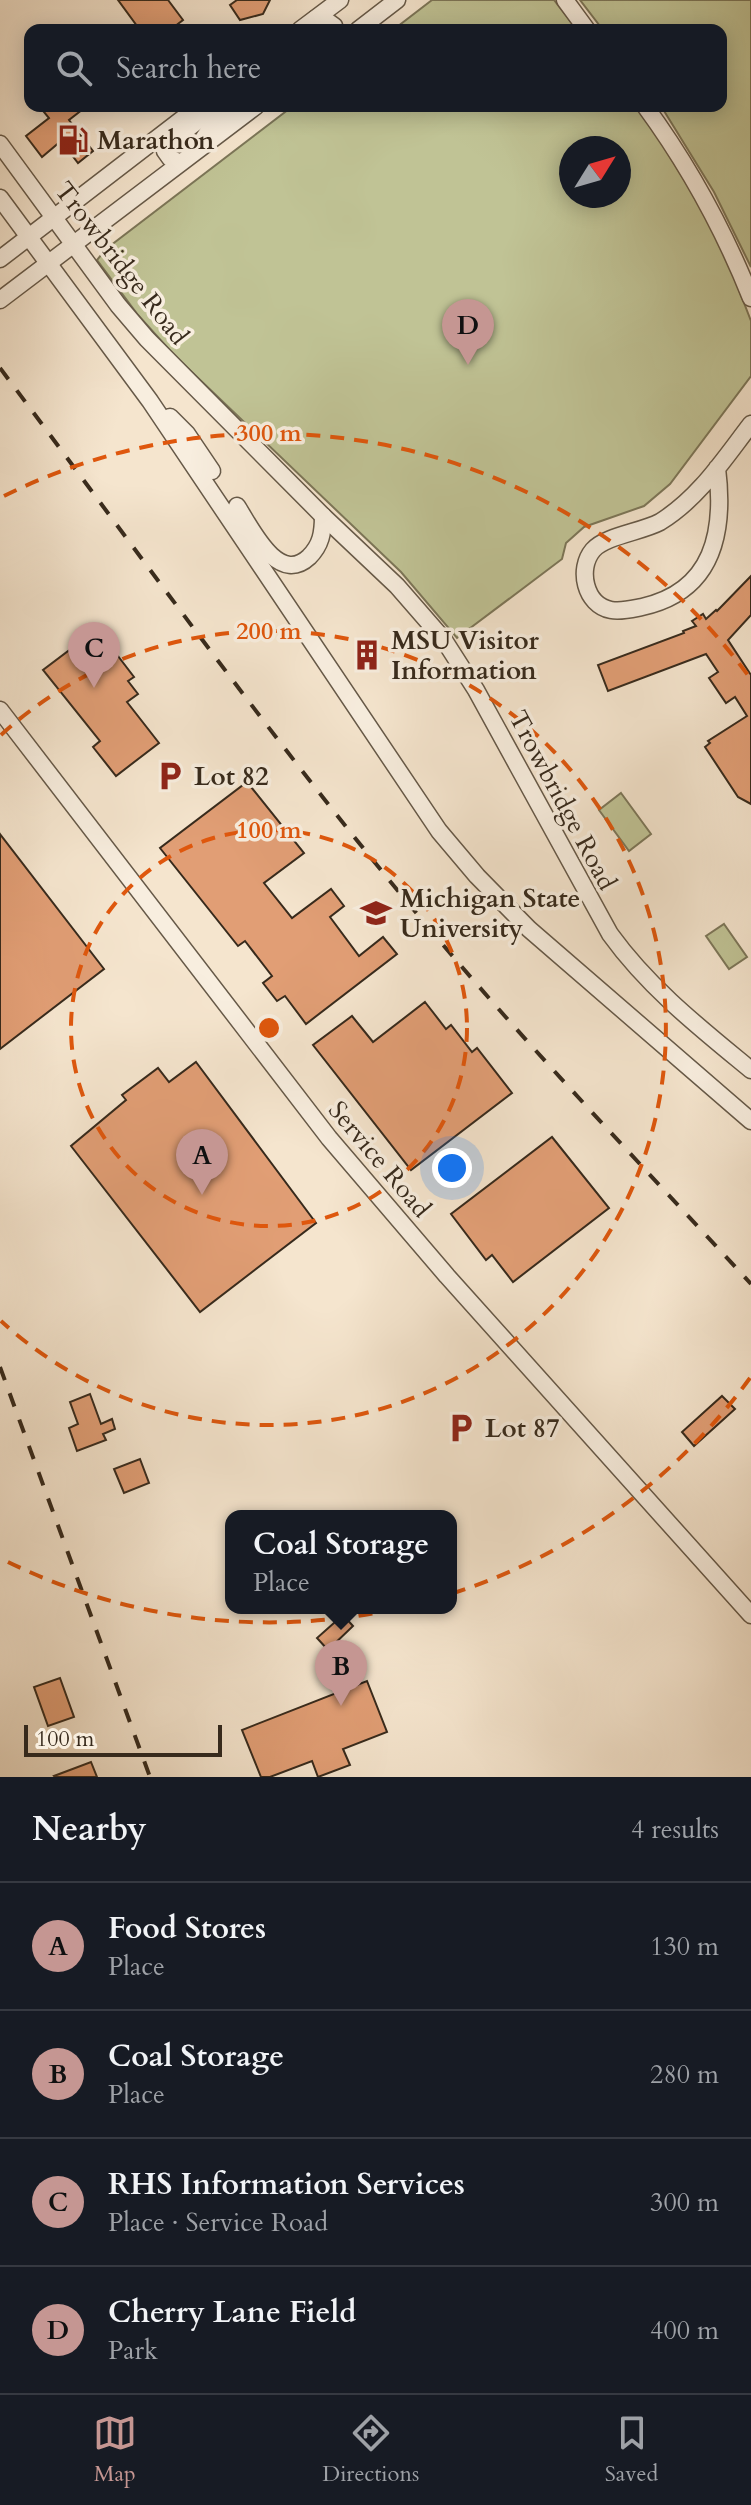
<!DOCTYPE html>
<meta charset="utf-8">
<style>
body{margin:0;font-family:Cardo,serif;background:#242831;color:#f1f3f6}
.compass{position:absolute;left:559px;top:136px;width:72px;height:72px;border-radius:50%;background:#171b24;box-shadow:0 4px 20px #0003;rotate:53deg}
.scale{position:absolute;left:24px;bottom:20px;width:198px;box-sizing:border-box;padding-left:8px;border:4px solid #372a1c;border-top:0;font-size:22px;line-height:28px;white-space:nowrap;color:#372a1c;-webkit-text-stroke:6px #f8eedf;paint-order:stroke}
.you{position:absolute;left:452px;top:1168px;width:28px;height:28px;margin:-20px;border:6px solid #fff;border-radius:50%;background:#1a73e8;box-shadow:0 0 0 12px #1a73e833}
.badge{display:grid;place-items:center;width:52px;height:52px;border-radius:50%;background:#c59692;color:#111;font-size:26px;font-weight:700}
.pin{position:absolute;translate:-50% -66px;filter:drop-shadow(0 2px 4px #0008)}
.pin::after{content:'';position:absolute;top:42px;width:28px;height:24px;background:inherit;clip-path:polygon(0 0,100% 0,50% 100%)}
.popup{position:absolute;left:225px;top:1510px;width:232px;height:104px;box-sizing:border-box;display:grid;place-content:center;border-radius:16px;background:#171b24;filter:drop-shadow(0 2px 6px #0005);font-size:26px;white-space:nowrap;color:#9ea1a6}
.popup b{font-size:30px;color:#f1f3f6}
.popup::after{content:'';position:absolute;left:50%;top:100%;margin-left:-16px;border:16px solid transparent;border-top-color:#171b24}
.list{margin:0;padding:0;list-style:none}
h2{display:flex;justify-content:space-between;align-items:center;height:104px;margin:0;padding:0 32px;font-size:34px}
h2 small{font-size:26px;font-weight:400;color:#9ea1a6}
.list li{display:grid;grid-template-columns:52px 1fr auto;gap:24px;align-items:center;box-sizing:border-box;height:128px;padding:0 32px;border-top:2px solid #363941}
.list b{display:block;font-size:30px;white-space:nowrap}
.list p{margin:0;font-size:26px;white-space:nowrap;color:#9ea1a6}
.list em{font-size:26px;font-style:normal;color:#9ea1a6}
.icon{flex:none;width:44px;height:44px;fill:none;stroke:currentColor;stroke-width:2;stroke-linecap:round;stroke-linejoin:round}
.map{position:relative;flex:none;width:751px;height:1777px;overflow:hidden}
.search{position:absolute;background:#171b24;box-shadow:0 4px 20px #0003;left:24px;right:24px;top:24px;height:88px;display:flex;align-items:center;gap:20px;box-sizing:border-box;padding:0 28px;border-radius:16px;color:#9ea1a6;font-size:30px}
.sheet{height:616px;background:#171b24}
nav{display:flex;justify-content:space-around;align-items:center;box-sizing:border-box;height:112px;border-top:2px solid #363941;background:#171b24;font-size:22px;color:#9ea1a6}
nav a{display:grid;justify-items:center;gap:4px}
nav .on{color:#c59692}
.map>svg:first-child{display:block}
.green{fill:#c0c395;stroke:#7c7658;stroke-width:2;fill-rule:evenodd}
.building{fill:#e19e75;stroke:#372a1c;stroke-width:2}
.lines{fill:none;stroke-linecap:round;stroke-linejoin:round}
.minor-casing{stroke:#665948;stroke-width:19}
.minor{stroke:#f8eedf;stroke-width:16}
.rail{stroke:#372a1c;stroke-width:4;stroke-dasharray:14 14;stroke-linecap:butt}
.ring{fill:none;stroke:#df570d;stroke-width:4;stroke-dasharray:14 10}
.labels{text-anchor:middle;stroke-width:7;stroke-linejoin:round;paint-order:stroke}
.poi-label{font-size:26px;font-weight:bold;fill:#372a1c;stroke:#f8eedf;text-anchor:start}
.street-label{font-size:26px;fill:#372a1c;stroke:#f8eedf}
.centre{fill:#df570d;stroke:#f8eedf;stroke-width:4}
.ring-label{font-size:24px;text-anchor:middle;font-weight:bold;fill:#df570d;stroke:#f8eedf;stroke-width:7;stroke-linejoin:round;paint-order:stroke}
</style>
<div class="map">
<svg width="751" height="1777" viewBox="0 0 751 1777">
<rect width="100%" height="100%" fill="#f5e5ce"/>
<filter id="stains"><feTurbulence type="fractalNoise" baseFrequency=".0025" numOctaves="4"/><feColorMatrix values="0 0 0 0 .2 0 0 0 0 .09 0 0 0 0 .02 0 0 0 .5 -.17"/></filter>
<radialGradient id="worn" r=".72"><stop offset=".6" stop-color="#630" stop-opacity="0"/><stop offset="1" stop-color="#630" stop-opacity=".3"/></radialGradient>
<g class="green">
<path d="M432,0H554L577,30H393Z"/>
<path d="M580,0H751V267L714,192L661,106H721V30H603Z"/>
<path d="M293,106H635L656,134L691,191L725,254L751,321V376L670,484L644,506L584,527L566,543L562,559L457,638L401,572L174,355L138,315L97,260L106,249ZM571,148H619V196H571Z"/>
<path d="M621,793L651,834L629,851L599,810Z"/>
<path d="M724,924L747,957L729,969L706,936Z"/>
</g>
<g class="building">
<path d="M118,0H168L183,20L170,30H140Z"/>
<path d="M237,0H270L263,14L240,20L230,5Z"/>
<path d="M39,106H87L69,120L93,151L78,163L61,141L42,157L26,136L49,118Z"/>
<path d="M751,576V615L728,640L751,675V804L738,797L705,747L710,743L708,741L747,716L735,697L726,703L709,678L718,672L706,654L608,691L598,665L684,633L683,631L696,626L692,621L703,614L706,619L716,610L717,611Z"/>
<path d="M92,633L102,647L108,643L134,677L128,681L138,694L127,702L159,743L116,776L93,747L100,741L43,670Z"/>
<path d="M247,782L304,853L264,883L292,918L331,889L344,906L330,917L359,956L383,937L397,954L306,1024L285,996L277,1001L263,983L272,976L245,941L238,946L160,848Z"/>
<path d="M0,834L104,969L0,1049Z"/>
<path d="M425,1002L446,1029L451,1025L472,1052L477,1048L512,1093L411,1170L313,1045L352,1016L373,1042Z"/>
<path d="M196,1062L316,1223L200,1312L71,1146L126,1100L122,1095L158,1068L169,1082Z"/>
<path d="M552,1137L609,1208L513,1282L492,1255L486,1260L451,1214Z"/>
<path d="M90,1394L101,1424L112,1419L115,1429L103,1434L106,1440L77,1451L69,1428L78,1424L70,1402Z"/>
<path d="M722,1396L735,1409L694,1446L682,1432Z"/>
<path d="M140,1459L149,1483L124,1493L114,1469Z"/>
<path d="M343,1615L353,1626L328,1650L317,1638Z"/>
<path d="M60,1678L74,1717L48,1726L34,1687Z"/>
<path d="M367,1681L387,1732L343,1749L350,1765L318,1777L312,1761L270,1777H261L242,1730Z"/>
<path d="M91,1762L97,1777H55L54,1776Z"/>
</g>
<g class="lines">
<g class="minor-casing">
<g id="minor">
<path d="M565,0L587,30"/>
<path d="M315,19L323,18L334,26V30"/>
<path d="M300,30L340,0"/>
<path d="M358,30L397,0"/>
<path d="M645,106C689,166 723,228 751,298"/>
<path d="M201,142L212,126L237,106"/>
<path d="M0,144L118,305L147,339L323,516L397,586L444,640L476,690L610,934C649,988 700,1028 751,1070"/>
<path d="M180,163L170,158L165,151L167,145L217,106"/>
<path d="M0,198L150,401L439,831L477,876L529,929L751,1121"/>
<path d="M0,259L199,106"/>
<path d="M0,300L256,106"/>
<path d="M170,417L187,434L212,471"/>
<path d="M717,468C725,531 714,591 642,607C632,609 621,612 611,610C585,605 577,569 593,550C605,536 641,532 660,522C699,498 724,459 751,424"/>
<path d="M237,506C251,528 278,586 309,557C321,545 323,533 323,516"/>
<path d="M0,710L329,1138L447,1276L751,1615"/>
</g>
</g>
<use href="#minor" class="minor"/>
<g class="rail">
<path d="M0,368C139,553 274,743 423,921C527,1046 641,1164 751,1284"/>
<path d="M0,1367L150,1777"/>
</g>
</g>
<g class="ring">
<circle cx="269" cy="1028" r="198"/>
<path d="M1 735A397 397 0 1 1 1 1321"/>
<path d="M750 1378A595 595 0 0 1 4 1560M4 496A595 595 0 0 1 750 678"/>
</g>
<defs>
<g id="fuel-bare" transform="scale(2.4)"><path d="M-5.5-6h7V0h2V4h1.3V-2.5L3-4.5l.8-.8L6-3V5H2.5V1h-1V6h-7ZM-4.2-4.7v3.2H.2V-4.7Z" fill="#8f2418" stroke="#f8eedf" stroke-width="2.5" paint-order="stroke"/></g>
<g id="building-bare" transform="scale(2.4)"><path d="M-4-6H4V6H1V3H-1V6H-4ZM-2.5-4.3h1.7v1.8h-1.7ZM.8-4.3h1.7v1.8H.8ZM-2.5-1h1.7V.8h-1.7ZM.8-1h1.7V.8H.8Z" fill="#8f2418" stroke="#f8eedf" stroke-width="2.5" paint-order="stroke"/></g>
<g id="parking-bare" transform="scale(2.4)"><path d="M-3.5-5.5H1a3.5 3.5 0 0 1 0 7H-1V5.5H-3.5ZM-1-3.4V-.6H.8a1.4 1.4 0 0 0 0-2.8Z" fill="#8f2418" stroke="#f8eedf" stroke-width="2.5" paint-order="stroke"/></g>
<g id="university-bare" transform="scale(2.4)"><path d="M0-5L7-2L0 1L-7-2ZM-4 1L0 2.5L4 1V4Q0 6-4 4Z" fill="#8f2418" stroke="#f8eedf" stroke-width="2.5" paint-order="stroke"/></g>
</defs>
<g fill-rule="evenodd">
<use href="#fuel-bare" x="73" y="140"/>
<use href="#building-bare" x="367" y="655"/>
<use href="#parking-bare" x="170" y="776"/>
<use href="#university-bare" x="376" y="913"/>
<use href="#parking-bare" x="461" y="1428"/>
</g>
<g class="labels">
<g class="poi-label">
<text x="97" y="149">Marathon</text>
<text x="391" y="649">MSU Visitor<tspan x="391" dy="30">Information</tspan></text>
<text x="194" y="785">Lot 82</text>
<text x="400" y="907">Michigan State<tspan x="400" dy="30">University</tspan></text>
<text x="485" y="1437">Lot 87</text>
</g>
<g class="street-label">
<text transform="translate(122 263) rotate(52)" y="9">Trowbridge Road</text>
<text transform="translate(563 800) rotate(62)" y="9">Trowbridge Road</text>
<text transform="translate(380 1159) rotate(50)" y="9">Service Road</text>
</g>
</g>
<circle cx="269" cy="1028" r="12" class="centre"/>
<g class="ring-label">
<text x="269" y="441">300 m</text>
<text x="269" y="639">200 m</text>
<text x="269" y="838">100 m</text>
</g>
<rect width="100%" height="100%" filter="url(#stains)"/>
<rect width="100%" height="100%" fill="url(#worn)"/>
</svg>
<svg class="compass" viewBox="-18 -18 36 36"><path d="M0-13l5 13h-10z" fill="#e53935"/><path d="M0 13l5-13h-10z" fill="#9ea1a6"/></svg>
<div class="scale">100 m</div>
<div class="you"></div>
<div class="pin badge" style="left:202px;top:1195px">A</div>
<div class="pin badge" style="left:341px;top:1706px">B</div>
<div class="popup"><b>Coal Storage</b>Place</div>
<div class="pin badge" style="left:94px;top:688px">C</div>
<div class="pin badge" style="left:468px;top:365px">D</div>
<div class="search"><svg class="icon" aria-label="search" viewBox="0 0 24 24"><circle cx="10" cy="10" r="6"/><path d="M15 15l6 6"/></svg>Search here</div>
</div>
<section class="sheet">
<h2>Nearby<small>4 results</small></h2>
<ul class="list">
<li><span class="badge">A</span><div><b>Food Stores</b><p>Place</p></div><em>130 m</em></li>
<li><span class="badge">B</span><div><b>Coal Storage</b><p>Place</p></div><em>280 m</em></li>
<li><span class="badge">C</span><div><b>RHS Information Services</b><p>Place · Service Road</p></div><em>300 m</em></li>
<li><span class="badge">D</span><div><b>Cherry Lane Field</b><p>Park</p></div><em>400 m</em></li>
</ul>
</section>
<nav>
<a class="on"><svg class="icon" aria-label="map" viewBox="0 0 24 24"><path d="M3 6l6-2 6 2 6-2v14l-6 2-6-2-6 2zM9 4v14M15 6v14"/></svg>Map</a>
<a><svg class="icon" aria-label="directions" viewBox="0 0 24 24"><path d="M12 3l9 9-9 9-9-9zM9 14v-3h6M13 9l2 2-2 2"/></svg>Directions</a>
<a><svg class="icon" aria-label="saved" viewBox="0 0 24 24"><path d="M7 4h10v16l-5-4-5 4z"/></svg>Saved</a>
</nav>
